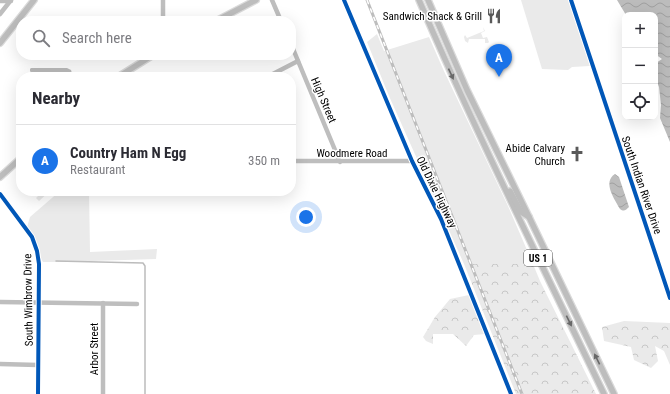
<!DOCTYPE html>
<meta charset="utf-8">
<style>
body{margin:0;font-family:"Roboto Condensed",sans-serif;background:#f7f7f7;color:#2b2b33}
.controls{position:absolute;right:12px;top:12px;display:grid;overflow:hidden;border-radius:8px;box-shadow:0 4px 16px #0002}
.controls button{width:36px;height:36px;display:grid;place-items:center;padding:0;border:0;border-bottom:1px solid #e1e1e2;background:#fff;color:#2b2b33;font:20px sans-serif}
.you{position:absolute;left:306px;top:217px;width:14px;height:14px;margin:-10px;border:3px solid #fff;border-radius:50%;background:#1a73e8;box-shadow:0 0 0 6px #1a73e833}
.badge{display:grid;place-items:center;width:26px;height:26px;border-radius:50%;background:#1a73e8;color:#fff;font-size:13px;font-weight:700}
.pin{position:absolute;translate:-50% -33px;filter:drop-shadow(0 1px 2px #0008)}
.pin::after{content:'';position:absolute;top:21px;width:14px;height:12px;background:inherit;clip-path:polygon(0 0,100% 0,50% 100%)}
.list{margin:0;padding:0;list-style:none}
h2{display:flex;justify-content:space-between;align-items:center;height:52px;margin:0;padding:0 16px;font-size:17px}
h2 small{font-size:13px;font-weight:400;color:#7c7c81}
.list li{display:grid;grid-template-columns:26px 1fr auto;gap:12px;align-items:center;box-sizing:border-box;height:72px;padding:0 16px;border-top:1px solid #e1e1e2}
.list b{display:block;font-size:15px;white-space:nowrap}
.list p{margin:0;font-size:13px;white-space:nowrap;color:#7c7c81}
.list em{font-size:13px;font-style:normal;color:#7c7c81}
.icon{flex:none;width:22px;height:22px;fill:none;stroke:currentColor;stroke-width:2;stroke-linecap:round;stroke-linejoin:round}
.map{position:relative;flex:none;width:670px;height:394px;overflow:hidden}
.search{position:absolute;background:#fff;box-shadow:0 4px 16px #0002;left:16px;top:16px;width:280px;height:44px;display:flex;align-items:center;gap:10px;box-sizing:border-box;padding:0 14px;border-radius:16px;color:#7c7c81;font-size:15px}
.panel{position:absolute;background:#fff;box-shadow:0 4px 16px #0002;left:16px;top:72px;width:280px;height:124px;border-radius:16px}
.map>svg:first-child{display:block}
.green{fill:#eaeaea}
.forest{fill:url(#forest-crowns)}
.water{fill:url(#water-waves)}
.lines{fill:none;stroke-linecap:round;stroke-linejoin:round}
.stream{stroke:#bcbcbc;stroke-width:1.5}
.major-casing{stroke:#dbdbdb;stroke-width:8}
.minor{stroke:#bebebe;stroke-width:4.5}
.major{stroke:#bdbdbd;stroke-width:5.5}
.rail-casing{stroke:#bdbdbd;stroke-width:3}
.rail{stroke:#fff;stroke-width:1.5;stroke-dasharray:4.5;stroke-linecap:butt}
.cycleway-casing{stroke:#fff;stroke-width:6}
.cycleway{stroke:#0057b8;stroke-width:4}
.oneway{fill:#686868}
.labels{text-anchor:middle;stroke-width:3;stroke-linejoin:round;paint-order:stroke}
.shield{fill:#fff;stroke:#4c4c4c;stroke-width:1}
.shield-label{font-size:10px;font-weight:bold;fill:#000}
.poi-label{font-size:11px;fill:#000;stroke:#fff;text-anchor:end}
.street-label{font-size:11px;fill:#000;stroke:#fff}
</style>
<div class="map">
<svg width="670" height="394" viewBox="0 0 670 394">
<defs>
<pattern id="forest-crowns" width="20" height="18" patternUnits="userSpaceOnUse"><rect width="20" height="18" fill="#eaeaea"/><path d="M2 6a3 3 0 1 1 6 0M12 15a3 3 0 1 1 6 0" fill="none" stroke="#c7c7c7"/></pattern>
<pattern id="water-waves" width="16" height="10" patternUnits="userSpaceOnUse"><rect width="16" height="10" fill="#bcbcbc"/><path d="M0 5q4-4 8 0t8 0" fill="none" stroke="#a0a0a0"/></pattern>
</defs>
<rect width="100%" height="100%" fill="#fff"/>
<g class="green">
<path d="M521,0H569L590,66L572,67L568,70L542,69Z"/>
<path d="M483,27L485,31L481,33L483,38L487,37L489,42L488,43H485V39H469L468,43L465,41L464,37L465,35L467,38L484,31Z"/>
<path d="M377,34L384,51L429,37L443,69L508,206L533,264H464L389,96L367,42Z"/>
<path d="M60,191H89L90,252L157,249L156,259L61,262H43C40,258 41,254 39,250C37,241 32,234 27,227L30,217Z"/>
</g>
<g class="forest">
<path d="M35,191H50L39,201L36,198L39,195Z"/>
<path d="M464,264H533L540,281L596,394H516Z"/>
<path d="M469,295L485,334L474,335L466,346L453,334H433V344L426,341L423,337L435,317L450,299Z"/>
<path d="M624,321L670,323V365L664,351L655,346L658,361L651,368L634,360L631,347L604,341L602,327Z"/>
</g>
<g class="water">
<path d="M617,0H670V142L660,118L661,105L659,87L655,77L656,63L662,59L655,54V15H626Z"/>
<path d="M31,68H67L71,70L73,77H34L30,71V69Z"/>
<path d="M615,174L619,177L629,207C626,210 624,212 620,209C615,200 602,182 615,174Z"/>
</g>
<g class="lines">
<path class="stream" d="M56,261L143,263L145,266V394"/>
<g class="major-casing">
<g id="major">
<path d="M419,0C476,133 541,263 604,394"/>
<path d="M428,0L467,90L529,217L614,394"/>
<path d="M216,21L256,0"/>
<path d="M0,43L34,0"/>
<path d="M118,77L153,55"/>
<path d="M0,177L21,158"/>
<path d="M510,191L521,212L529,217"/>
</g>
</g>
<g class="minor">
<path d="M272,0L281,21"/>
<path d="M344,0L412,161L441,219L511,394"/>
<path d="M571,0L670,298"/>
<path d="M0,1H11"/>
<path d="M0,14L11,0"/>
<path d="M163,21V0"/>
<path d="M291,44L340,162"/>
<path d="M267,77L298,61"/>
<path d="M291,161H412"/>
<path d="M0,194L32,237L37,251L39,264L38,394"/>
<path d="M0,302L137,304"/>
<path d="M0,364L38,365"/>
<path d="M103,394V303"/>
</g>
<use href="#major" class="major"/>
<g class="rail-casing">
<path id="rail" d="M367,0L522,394"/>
</g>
<use href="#rail" class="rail"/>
<g class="cycleway-casing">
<g id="cycleway">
<path d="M344,0L412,161L441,219L511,394"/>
<path d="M571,0L670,298"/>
<path d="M0,194L32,237L37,251L39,264L38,394"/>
</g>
</g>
<use href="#cycleway" class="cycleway"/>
</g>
<defs><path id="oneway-solid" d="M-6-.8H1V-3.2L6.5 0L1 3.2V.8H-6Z"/></defs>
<g class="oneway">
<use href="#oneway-solid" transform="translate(451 74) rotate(65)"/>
<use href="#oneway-solid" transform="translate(569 321) rotate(64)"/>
<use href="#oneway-solid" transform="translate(597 359) rotate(-116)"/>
</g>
<defs>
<g id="restaurant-bare" transform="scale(1.2)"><path d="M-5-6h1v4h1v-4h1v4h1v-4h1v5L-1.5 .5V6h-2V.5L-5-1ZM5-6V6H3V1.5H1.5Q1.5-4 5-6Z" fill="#595959" stroke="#fff" stroke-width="2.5" paint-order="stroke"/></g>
<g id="church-bare" transform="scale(1.2)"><path d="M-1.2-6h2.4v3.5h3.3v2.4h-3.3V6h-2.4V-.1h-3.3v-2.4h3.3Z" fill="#595959" stroke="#fff" stroke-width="2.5" paint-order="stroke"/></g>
</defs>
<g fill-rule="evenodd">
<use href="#restaurant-bare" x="494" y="16"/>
<use href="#church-bare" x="577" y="154"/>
</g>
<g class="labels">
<rect class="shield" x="524" y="250" width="28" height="16" rx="3"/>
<g class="shield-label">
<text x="538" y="262">US 1</text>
</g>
<g class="poi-label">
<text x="482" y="20">Sandwich Shack &amp; Grill</text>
<text x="565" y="152">Abide Calvary<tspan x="565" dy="13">Church</tspan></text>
</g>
<g class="street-label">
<text transform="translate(324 100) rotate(67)" y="4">High Street</text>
<text x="352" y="157">Woodmere Road</text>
<text transform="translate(642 185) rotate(71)" y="4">South Indian River Drive</text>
<text transform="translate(437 192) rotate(64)" y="4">Old Dixie Highway</text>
<text transform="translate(28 300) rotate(-91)" y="4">South Wimbrow Drive</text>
<text transform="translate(94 349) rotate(-90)" y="4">Arbor Street</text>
</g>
</g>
</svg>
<div class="controls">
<button>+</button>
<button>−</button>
<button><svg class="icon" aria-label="locate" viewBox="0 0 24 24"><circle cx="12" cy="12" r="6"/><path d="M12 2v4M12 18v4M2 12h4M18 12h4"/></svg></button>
</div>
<div class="you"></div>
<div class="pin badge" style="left:499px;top:77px">A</div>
<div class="search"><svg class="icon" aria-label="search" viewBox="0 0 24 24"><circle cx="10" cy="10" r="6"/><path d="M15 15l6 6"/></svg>Search here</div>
<section class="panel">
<h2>Nearby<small></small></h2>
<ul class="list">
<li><span class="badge">A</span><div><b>Country Ham N Egg</b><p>Restaurant</p></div><em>350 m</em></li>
</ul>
</section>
</div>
